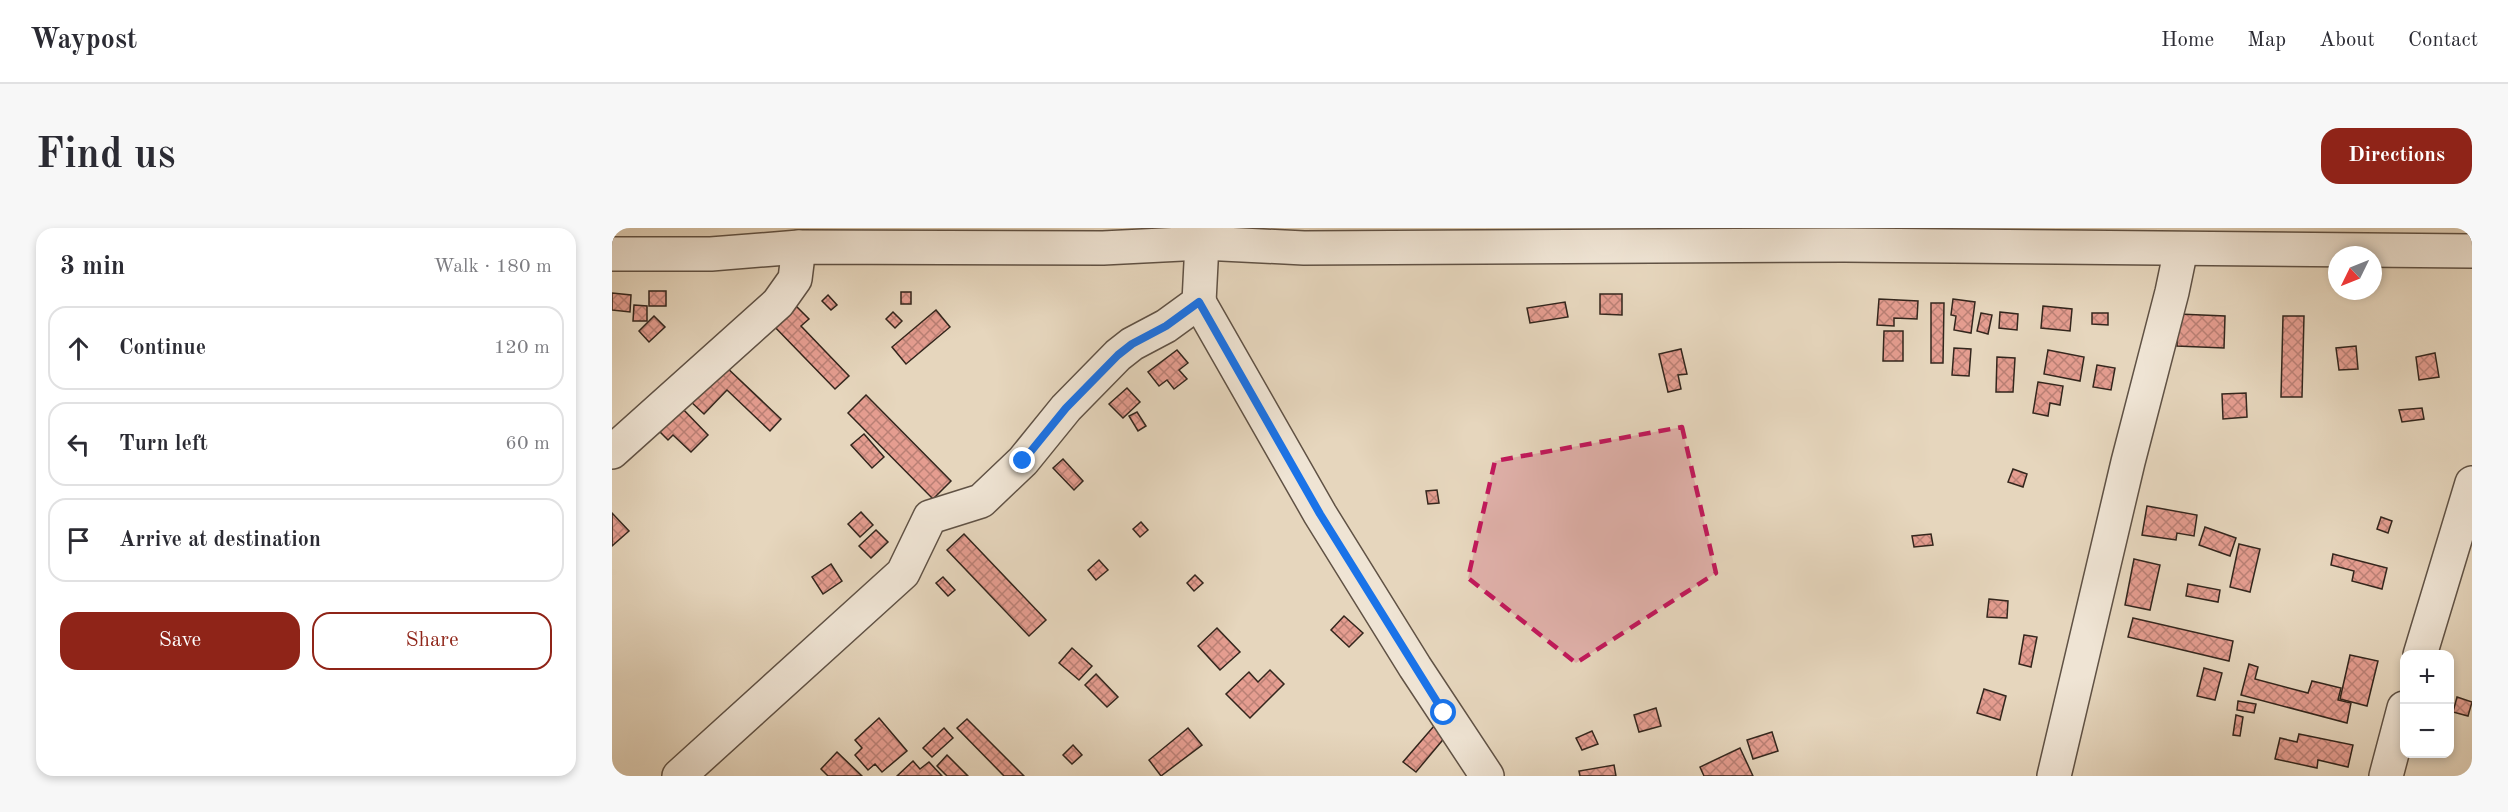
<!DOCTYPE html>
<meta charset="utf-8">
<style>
body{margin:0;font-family:"Old Standard TT",serif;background:#f7f7f7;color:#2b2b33}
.controls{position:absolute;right:18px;bottom:18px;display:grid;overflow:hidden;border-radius:12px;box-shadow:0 3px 9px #0003}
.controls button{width:54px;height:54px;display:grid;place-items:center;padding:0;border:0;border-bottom:2px solid #e1e1e2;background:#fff;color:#2b2b33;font:30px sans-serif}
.compass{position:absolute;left:1716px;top:18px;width:54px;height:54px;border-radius:50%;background:#fff;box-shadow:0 3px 9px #0003;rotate:227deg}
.stop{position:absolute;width:18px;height:18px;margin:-14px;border:4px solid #1a73e8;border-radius:50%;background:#fff}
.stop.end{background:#1a73e8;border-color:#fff;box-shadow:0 2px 6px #0008}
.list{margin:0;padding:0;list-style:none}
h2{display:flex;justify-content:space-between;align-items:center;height:78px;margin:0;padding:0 24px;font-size:26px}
h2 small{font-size:20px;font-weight:400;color:#7c7c81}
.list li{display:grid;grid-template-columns:39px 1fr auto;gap:18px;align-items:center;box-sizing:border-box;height:84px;margin:0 12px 12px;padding:0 12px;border:2px solid #e1e1e2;border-radius:18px}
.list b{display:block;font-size:22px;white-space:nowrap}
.list em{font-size:20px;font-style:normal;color:#7c7c81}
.actions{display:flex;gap:12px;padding:18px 24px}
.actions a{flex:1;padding:14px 0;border:2px solid #8f2418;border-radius:18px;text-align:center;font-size:21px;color:#8f2418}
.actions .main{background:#8f2418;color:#fff}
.icon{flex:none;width:33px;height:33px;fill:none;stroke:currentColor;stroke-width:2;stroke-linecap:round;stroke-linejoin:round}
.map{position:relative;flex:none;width:1860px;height:548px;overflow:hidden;border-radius:18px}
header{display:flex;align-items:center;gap:36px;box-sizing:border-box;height:84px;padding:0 30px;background:#fff;border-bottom:2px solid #e1e1e2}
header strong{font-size:28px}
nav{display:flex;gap:33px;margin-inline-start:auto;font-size:21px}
.intro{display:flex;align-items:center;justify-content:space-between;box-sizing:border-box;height:144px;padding:0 36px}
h1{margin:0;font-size:42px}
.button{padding:15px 27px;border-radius:18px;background:#8f2418;color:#fff;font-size:21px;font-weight:700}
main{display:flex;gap:36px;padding:0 36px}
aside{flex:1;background:#fff;border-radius:18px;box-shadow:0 3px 9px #0003}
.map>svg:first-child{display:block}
.building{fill:url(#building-cross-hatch);stroke:#33261d;stroke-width:1.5}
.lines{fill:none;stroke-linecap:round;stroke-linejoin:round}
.minor-casing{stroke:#605245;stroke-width:36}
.minor{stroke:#efe4d4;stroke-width:33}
.route{stroke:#1a73e8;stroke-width:8}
.marked{fill:#c2185b;fill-opacity:0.2;stroke:#c2185b;stroke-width:4.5;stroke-dasharray:12 8;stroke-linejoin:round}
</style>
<header>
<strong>Waypost</strong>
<nav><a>Home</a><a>Map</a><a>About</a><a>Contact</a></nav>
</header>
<div class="intro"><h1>Find us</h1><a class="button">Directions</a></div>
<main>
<aside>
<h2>3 min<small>Walk · 180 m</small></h2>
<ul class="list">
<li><svg class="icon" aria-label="ahead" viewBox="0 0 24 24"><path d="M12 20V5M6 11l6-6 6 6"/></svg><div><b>Continue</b></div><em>120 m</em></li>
<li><svg class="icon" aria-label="left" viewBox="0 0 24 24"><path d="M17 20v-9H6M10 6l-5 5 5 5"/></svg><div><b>Turn left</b></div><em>60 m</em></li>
<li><svg class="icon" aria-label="arrive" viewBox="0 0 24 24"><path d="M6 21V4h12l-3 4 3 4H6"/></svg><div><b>Arrive at destination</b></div></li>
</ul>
<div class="actions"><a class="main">Save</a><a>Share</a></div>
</aside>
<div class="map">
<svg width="1860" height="548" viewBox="0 0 1860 548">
<defs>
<pattern id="building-cross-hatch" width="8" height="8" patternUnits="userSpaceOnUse" patternTransform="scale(1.5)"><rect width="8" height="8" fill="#e59d90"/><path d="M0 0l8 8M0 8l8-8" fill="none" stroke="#ba8075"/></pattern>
</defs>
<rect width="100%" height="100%" fill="#e6d6bd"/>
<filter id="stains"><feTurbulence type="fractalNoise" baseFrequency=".00333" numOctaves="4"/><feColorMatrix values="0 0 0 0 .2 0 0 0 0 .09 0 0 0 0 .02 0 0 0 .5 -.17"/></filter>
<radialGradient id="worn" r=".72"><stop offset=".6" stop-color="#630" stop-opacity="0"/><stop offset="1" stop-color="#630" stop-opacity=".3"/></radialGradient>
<g class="building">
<rect x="37" y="63" width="17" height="15"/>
<rect x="289" y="64" width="10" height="12"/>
<path d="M0,65L19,67L18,84L0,82Z"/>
<path d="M988,66H1010V87L988,86Z"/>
<path d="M216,67L225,77L219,82L210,73Z"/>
<path d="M1267,71L1306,73L1305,91L1282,90V98L1265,97Z"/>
<path d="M1341,71L1363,74L1359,105L1342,102L1344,88L1339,87Z"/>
<path d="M953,74L956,89L918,95L915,80Z"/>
<path d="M181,75L197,91L189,98L237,148L223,161L159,95Z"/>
<path d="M1319,75H1332L1331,135H1319Z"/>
<path d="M22,77L35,78V93H21Z"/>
<path d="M1431,78L1460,81L1458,103L1429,100Z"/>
<path d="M324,82L338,99L294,136L280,119Z"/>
<path d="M281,84L290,93L283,100L274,91Z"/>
<path d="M1388,84L1406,86L1405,102L1387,100Z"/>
<path d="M1369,85L1380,87L1376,106L1365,103Z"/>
<path d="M1480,85H1496V97L1480,96Z"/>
<path d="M1566,86L1613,88L1612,120L1565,118Z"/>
<path d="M42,88L53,99L37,114L27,103Z"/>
<path d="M1671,88H1692L1690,169H1669Z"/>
<path d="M1272,103H1291V133H1271Z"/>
<path d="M1744,118L1746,141L1727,142L1724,120Z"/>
<path d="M1342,120L1359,121L1357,148L1340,147Z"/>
<path d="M1069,121L1075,146L1066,147L1069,161L1056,164L1047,126Z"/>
<path d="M565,122L576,135L567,142L575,151L562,161L555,152L547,158L536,144Z"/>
<path d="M1436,122L1472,129L1468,153L1432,146Z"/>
<path d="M1823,125L1827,149L1807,152L1804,129Z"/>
<path d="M1385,129L1403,130L1401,164H1384Z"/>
<path d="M111,136L169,191L158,203L115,162L92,186L77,172Z"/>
<path d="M1485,137L1503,140L1499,162L1481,159Z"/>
<path d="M1426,154L1451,158L1448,177L1438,175L1436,188L1421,185Z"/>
<path d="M515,160L528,174L511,190L497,176Z"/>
<path d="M1634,165L1635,189L1611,191L1610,166Z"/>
<path d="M254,167L339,253L321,271L236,185Z"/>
<path d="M67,177L96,207L79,224L61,207L56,212L44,200Z"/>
<path d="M1810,180L1812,191L1790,194L1787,182Z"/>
<path d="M525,184L534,198L526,203L517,188Z"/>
<path d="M252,206L272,229L260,240L239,217Z"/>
<path d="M451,231L471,253L462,262L441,240Z"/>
<path d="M1401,241L1415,246L1411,259L1396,254Z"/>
<path d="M825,262L827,275L816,276L814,263Z"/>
<path d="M1535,278L1585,287L1582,308L1565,305L1564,312L1530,307Z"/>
<path d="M249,284L261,297L248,309L236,296Z"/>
<path d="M0,285L17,303L0,318Z"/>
<path d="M1769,289L1780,293L1776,305L1765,301Z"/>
<path d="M529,294L536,302L528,309L521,301Z"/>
<path d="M1593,299L1624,310L1618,328L1587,317Z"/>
<path d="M264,302L276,314L259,330L247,318Z"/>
<path d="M352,306L434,392L417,408L335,322Z"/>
<path d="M1319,306L1321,317L1302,319L1300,308Z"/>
<path d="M1627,316L1648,321L1638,364L1618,359Z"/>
<path d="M1721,326L1775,340L1770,361L1740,353L1742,343L1719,337Z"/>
<path d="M1522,331L1548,337L1538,382L1513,377Z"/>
<path d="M487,332L496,342L484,352L476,342Z"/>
<path d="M219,336L230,353L211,366L200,349Z"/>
<path d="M583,347L591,355L582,363L575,355Z"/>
<path d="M331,349L343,362L336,368L324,355Z"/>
<path d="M1576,356L1608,362L1606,374L1574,368Z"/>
<path d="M1377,371L1396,373L1395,390L1375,389Z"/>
<path d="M732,388L751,405L737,419L719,402Z"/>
<path d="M1521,390L1621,413L1617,433L1516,409Z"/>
<path d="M605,400L628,424L608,442L586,418Z"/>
<path d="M1412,407L1425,409L1419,439L1407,436Z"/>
<path d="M460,420L480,438L467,452L447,435Z"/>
<path d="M1738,427L1766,433L1755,478L1728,471Z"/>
<path d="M1637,436L1646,439L1643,451L1696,465L1700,453L1729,460L1726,472L1739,475L1735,495L1629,467Z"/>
<path d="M1592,440L1610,445L1603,472L1585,468Z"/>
<path d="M658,442L672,456L638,490L614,466L637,444L646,454Z"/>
<path d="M484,446L506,469L495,479L473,457Z"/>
<path d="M1372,461L1394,468L1388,492L1365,485Z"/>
<path d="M1845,469L1860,474L1856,488L1841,484Z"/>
<path d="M1626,473L1644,476L1642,485L1625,482Z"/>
<path d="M1044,480L1049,498L1027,504L1022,487Z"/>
<path d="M1624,487L1631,489L1628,508L1621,507Z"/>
<path d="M267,490L295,523L270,544L263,536L256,542L243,527L250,520L243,512Z"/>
<path d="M355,491L412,548H392L345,500Z"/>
<path d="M822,498L834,508L804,544L791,534Z"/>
<path d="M332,500L341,510L320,529L311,520Z"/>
<path d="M576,500L590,517L549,548L537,532Z"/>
<path d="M980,503L986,516L970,522L964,510Z"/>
<path d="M1160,504L1166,523L1141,531L1135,512Z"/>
<path d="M1687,506L1741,517L1736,539L1706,532L1705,540L1663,531L1668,510L1685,514Z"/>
<path d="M461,517L470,527L460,536L451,527Z"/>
<path d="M1128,520L1141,548H1092L1088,539Z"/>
<path d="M225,524L250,548H216L209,541Z"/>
<path d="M335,527L356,548H335L325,538Z"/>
<path d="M301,533L308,541L317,534L330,548H285Z"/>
<path d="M1002,537L1004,548H968L967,543Z"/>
</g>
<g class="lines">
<g class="minor-casing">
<g id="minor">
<path d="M0,26H99L187,19L491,20L590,15L692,20L1232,17L1860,23"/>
<path d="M587,74L708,286L803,439L875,548"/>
<path d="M0,224L166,75L183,51L187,19"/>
<path d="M1808,427L1860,255"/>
<path d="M67,548L291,345L318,289L369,273L411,233L454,180L506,127L520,116L554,98L587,74L590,15L594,0"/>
<path d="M1442,548L1516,234L1560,64L1569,21"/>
<path d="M1774,548L1792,480"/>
</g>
</g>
<use href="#minor" class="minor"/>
</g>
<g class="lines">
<path class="route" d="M411,233L454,180L506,127L520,116L554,98L587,74L708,286L832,485"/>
</g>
<path class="marked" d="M1070,199L1104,345L964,435L856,350L883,233Z"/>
<rect width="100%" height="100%" filter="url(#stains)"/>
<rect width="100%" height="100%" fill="url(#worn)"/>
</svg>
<div class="controls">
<button>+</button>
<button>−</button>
</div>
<svg class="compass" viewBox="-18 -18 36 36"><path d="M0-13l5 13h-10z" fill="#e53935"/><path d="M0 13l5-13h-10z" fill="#7c7c81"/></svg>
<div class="stop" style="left:832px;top:485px"></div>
<div class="stop end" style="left:411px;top:233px"></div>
</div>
</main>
